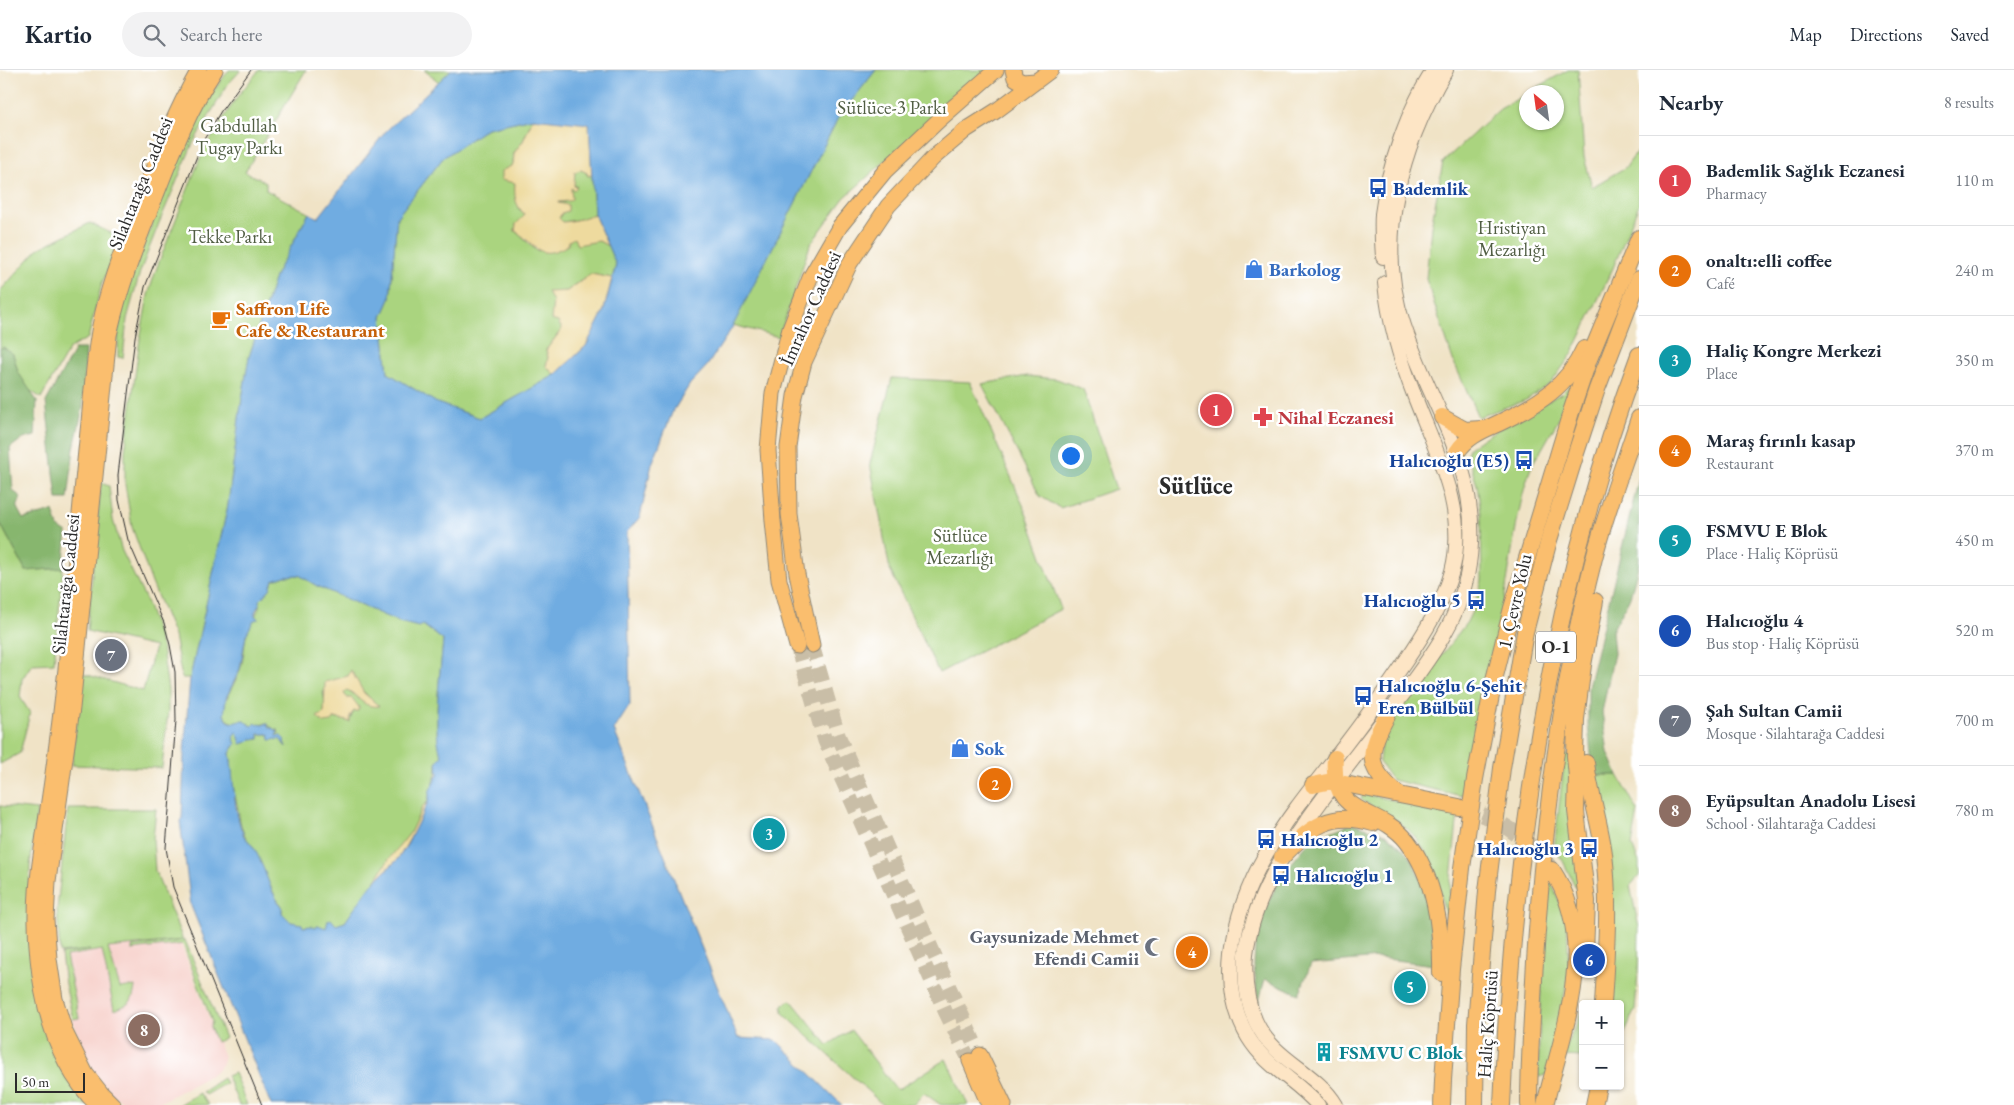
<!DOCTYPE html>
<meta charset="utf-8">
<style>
body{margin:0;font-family:"EB Garamond",serif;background:#f2f2f3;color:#1f2937}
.controls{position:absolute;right:15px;bottom:15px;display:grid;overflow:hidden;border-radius:5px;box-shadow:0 1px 4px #0004}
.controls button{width:45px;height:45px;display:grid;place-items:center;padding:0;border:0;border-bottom:1px solid #e0e1e3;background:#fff;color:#1f2937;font:25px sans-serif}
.compass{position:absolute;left:1519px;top:15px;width:45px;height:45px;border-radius:50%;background:#fff;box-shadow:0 1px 4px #0004;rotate:331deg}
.scale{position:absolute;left:15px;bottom:12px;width:70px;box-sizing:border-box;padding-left:5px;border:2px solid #2b2b2b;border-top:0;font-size:14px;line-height:18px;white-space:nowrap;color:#2b2b2b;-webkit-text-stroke:4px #fff;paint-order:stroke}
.you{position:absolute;left:1070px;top:385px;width:18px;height:18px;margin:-12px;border:4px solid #fff;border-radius:50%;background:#1a73e8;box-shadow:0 0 0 8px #1a73e833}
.badge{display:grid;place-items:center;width:32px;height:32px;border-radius:50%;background:#d1495b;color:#fff;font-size:16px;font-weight:700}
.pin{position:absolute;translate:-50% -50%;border:2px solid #fff;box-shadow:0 1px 5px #0006}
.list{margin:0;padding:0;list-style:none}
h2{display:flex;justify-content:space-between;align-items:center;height:65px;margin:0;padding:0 20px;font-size:21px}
h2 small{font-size:16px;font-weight:400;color:#747a83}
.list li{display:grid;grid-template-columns:32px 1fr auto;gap:15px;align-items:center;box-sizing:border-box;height:90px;padding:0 20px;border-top:1px solid #e0e1e3}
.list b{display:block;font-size:19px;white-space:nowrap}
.list p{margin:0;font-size:16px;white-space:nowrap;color:#747a83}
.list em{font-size:16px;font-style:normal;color:#747a83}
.icon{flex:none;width:28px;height:28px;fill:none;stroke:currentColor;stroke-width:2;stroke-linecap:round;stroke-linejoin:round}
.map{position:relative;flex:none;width:1639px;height:1035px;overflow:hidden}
header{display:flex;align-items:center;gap:30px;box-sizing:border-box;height:70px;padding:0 25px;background:#fff;border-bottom:1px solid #e0e1e3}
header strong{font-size:24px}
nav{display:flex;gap:28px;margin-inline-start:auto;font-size:18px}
.search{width:350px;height:45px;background:#f2f2f3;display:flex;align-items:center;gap:12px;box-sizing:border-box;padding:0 18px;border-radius:28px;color:#747a83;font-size:19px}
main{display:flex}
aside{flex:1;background:#fff}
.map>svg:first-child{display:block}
.built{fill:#f7d0ca}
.green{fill:#aad47f;stroke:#6a8055;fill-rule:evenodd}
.forest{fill:#87b66e;stroke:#59704c}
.sand{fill:#eeda9e;stroke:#8c8264}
.water{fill:#70ace1;stroke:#4e6c86;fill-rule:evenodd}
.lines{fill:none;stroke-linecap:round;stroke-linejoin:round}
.primary-tunnel{stroke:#c9bea7;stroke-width:15;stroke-dasharray:15 8;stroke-linecap:butt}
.trunk-tunnel{stroke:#c9bea7;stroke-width:16;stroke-dasharray:16 8;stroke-linecap:butt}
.secondary-casing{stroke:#8e8778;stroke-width:16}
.primary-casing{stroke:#8e8778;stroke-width:17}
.trunk-casing{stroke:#8e8778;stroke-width:18}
.secondary{stroke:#fde5c5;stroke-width:14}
.primary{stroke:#fabe6e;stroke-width:15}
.trunk{stroke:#fabe6e;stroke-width:16}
.tram{stroke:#2b2b2b;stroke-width:1}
.labels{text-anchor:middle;stroke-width:5;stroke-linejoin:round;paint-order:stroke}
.shield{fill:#fff;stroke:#6b6b6b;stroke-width:1}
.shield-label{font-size:18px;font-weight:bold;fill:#2b2b2b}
.park-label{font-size:19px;fill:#515e44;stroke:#fff}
.street-label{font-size:19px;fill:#2b2b2b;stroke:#fff}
.transit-label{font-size:19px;font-weight:bold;fill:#164399;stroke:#fff;text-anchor:start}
.shop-label{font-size:19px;font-weight:bold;fill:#366cbe;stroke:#fff;text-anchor:start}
.food-label{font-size:19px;font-weight:bold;fill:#c56008;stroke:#fff;text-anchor:start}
.health-label{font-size:19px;font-weight:bold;fill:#be3a42;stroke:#fff;text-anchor:start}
.worship-label{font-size:19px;font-weight:bold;fill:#5b616d;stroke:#fff;text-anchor:end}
.culture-label{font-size:19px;font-weight:bold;fill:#0d838f;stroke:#fff;text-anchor:start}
.district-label{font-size:24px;font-weight:bold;fill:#2b2b2b;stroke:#fff}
</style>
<header>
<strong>Kartio</strong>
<div class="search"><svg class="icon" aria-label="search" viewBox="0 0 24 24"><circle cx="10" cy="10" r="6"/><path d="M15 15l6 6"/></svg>Search here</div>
<nav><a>Map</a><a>Directions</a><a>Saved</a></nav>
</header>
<main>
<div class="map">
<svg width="1639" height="1035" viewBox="0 0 1639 1035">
<rect width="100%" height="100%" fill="#fff"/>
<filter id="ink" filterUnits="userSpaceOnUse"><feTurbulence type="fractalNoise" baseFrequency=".02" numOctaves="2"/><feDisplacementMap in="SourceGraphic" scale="10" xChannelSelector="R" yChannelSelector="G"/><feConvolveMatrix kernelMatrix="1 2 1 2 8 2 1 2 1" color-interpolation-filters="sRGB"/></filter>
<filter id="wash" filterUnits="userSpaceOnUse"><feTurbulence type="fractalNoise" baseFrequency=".0096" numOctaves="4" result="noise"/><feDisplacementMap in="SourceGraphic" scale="20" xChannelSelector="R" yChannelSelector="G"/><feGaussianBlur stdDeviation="1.12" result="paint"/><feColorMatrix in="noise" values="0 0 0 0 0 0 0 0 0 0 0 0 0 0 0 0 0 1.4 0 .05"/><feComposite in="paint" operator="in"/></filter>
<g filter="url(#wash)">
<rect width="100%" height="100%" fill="#f0e3c6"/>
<path class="built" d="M179,870L224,987L221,996L216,1002L155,1035H129L112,1025L92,1000L73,951L64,914L60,883Z"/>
<g class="green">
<path d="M229,0H241L228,14L193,73L159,153L140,202L127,249L123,288L118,287V261L125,225L184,69L211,24Z"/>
<path d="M259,0H306L245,102L266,112V120L309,143L276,204L249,287L240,341L228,435L190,608H182L174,566L152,513L132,457L125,414V381L139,275L148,225L157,197L203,81L237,27Z"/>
<path d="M424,0H451L439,12Z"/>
<path d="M876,0H986L844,128L810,175L779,267L733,255L838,48Z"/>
<path d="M1568,0H1578L1584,87L1592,117L1626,97L1639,79V134L1613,198L1572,284L1551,313L1526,330L1478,347L1453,290L1426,209L1431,157L1443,92L1500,39L1526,24V52H1556V22H1529Z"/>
<path d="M533,48L523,71L514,83L513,95L519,139L525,145L516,154L515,161L537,181L574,167L577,174L599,171L608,176L616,195L612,208L590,204L567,221L556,223C552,235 556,248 562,259L546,280L548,287L546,296L555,305L480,348L437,333L388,303L382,247L390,229L397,147L443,88L487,58Z"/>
<path d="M578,100H584L588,106L592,105L594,144L582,149L563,152L559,148L562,143L558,132H565L572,118L577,116H574V104Z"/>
<path d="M90,153L119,167L111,193L102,213L88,268L70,278L41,328L28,319L18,302L13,284L3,277L0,279V221L38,179Z"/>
<path d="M1027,306L1057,309L1083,319L1116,419L1060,438L1040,426L982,314Z"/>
<path d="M892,308L970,312L1023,435L1061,539L939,603L890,500L870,393Z"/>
<path d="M1574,311L1564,340L1539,384C1519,404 1507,524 1499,558C1488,614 1474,670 1462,726L1392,710L1379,692L1382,663L1467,552L1474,537L1482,511L1481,443L1477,415L1467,384L1469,378L1488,365L1562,323Z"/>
<path d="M101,413L109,416L113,450L122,481L146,530L162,578L168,620V641L162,698L72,695L81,603L143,621L155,577L87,561Z"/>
<path d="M0,453L26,501L63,498L54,593L32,594L22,609L20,627L30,643L20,683L0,694Z"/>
<path d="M299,505L317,516L367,538L399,552L419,557L423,555L443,570C441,599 431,663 442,686L437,691C438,708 430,715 428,732L423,736L410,763L345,852L336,855L333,853H328L326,858L303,857L302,854L291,852L282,843V836L276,828L251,774C240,762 240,749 237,734C235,725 232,715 231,706C231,698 232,691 230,683L235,676L233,666L237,661L244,672L251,669H259V664H269L271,670L276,668L280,669L285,676L284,671L276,666V664L279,663L278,660H275L266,653L258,656L255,654L252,656C243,648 233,659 224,645C225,622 235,617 241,597C244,587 244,576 246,566C249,555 260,542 260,530L270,519L273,510L285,506ZM348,606L378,636C364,637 359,625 347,620L344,623L354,641L350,650L318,647L324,643L325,633L323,622Z"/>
<path d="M1565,685H1571L1581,819L1577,820L1563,791L1554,779Z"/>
<path d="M1593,705H1618L1638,741L1632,776L1639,792V806L1630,816L1639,858L1638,902L1635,939L1620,974V934H1613L1612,906Z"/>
<path d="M1363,724L1458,743L1447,845L1445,844C1438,811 1430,775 1401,754C1389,745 1374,738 1361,730Z"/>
<path d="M0,736L37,740L30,796L29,844L34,898L88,1035H0Z"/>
<path d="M68,739H156L153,769L155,801L183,870L108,878L120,918L135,916C133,933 130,934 114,940L102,880L66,886L79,948L73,949L65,914L61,884L90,880L60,883L57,839Z"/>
<path d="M1550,810L1567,849L1569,903L1547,1005L1538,1007L1541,913Z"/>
<path d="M185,870L225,968L216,972L210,957L212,952L183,874L132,880V877Z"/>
<path d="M791,930L828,975L851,960L897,1020L946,989L968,1035H941L924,1023L913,1035H883L783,943L782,936Z"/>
<path d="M1583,939V987L1562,986Z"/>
<path d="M234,1003L247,1035H239L227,1006Z"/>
<path d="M223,1008L226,1013L205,1025L202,1022Z"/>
<path d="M199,1023L209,1035H179Z"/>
</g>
<g class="forest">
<path d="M3,277L13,284L18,302L37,331L35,366L22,369L10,378L13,421L21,427L17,438L23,449L53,441L58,457L67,463L63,498L26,501L0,453V279Z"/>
<path d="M75,279H86L83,337L74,378L68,429H57L46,332Z"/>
<path d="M1639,408V493L1630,527L1612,561L1614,583L1602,642L1608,682L1618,705H1593L1588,654V617Z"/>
<path d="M1352,753L1386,764L1409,784L1423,814L1431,844L1434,895L1379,888L1311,894L1299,924L1265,909L1258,934L1254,896L1256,861L1280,807L1311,770Z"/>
</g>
<g class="sand">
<path d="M533,48L589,53L592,105L588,106L587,103L581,100L575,102L574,116L577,117L574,120L571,118L572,129L569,131L558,132V133L568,135V141L562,143L559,148L563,152C575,151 584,148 594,144L608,176L599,171L577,175L574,168L569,171L568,175C537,193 537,174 515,161L516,154L525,145C515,135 514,127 515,113L501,110V101L513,95L514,83L523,71Z"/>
<path d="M591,204L612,208L603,243L586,276L555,305L546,296L548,287L546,280L562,259L558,252L551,250L553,231L547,222L567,221Z"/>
<path d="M351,600L364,623L379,636C363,639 357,624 347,620L344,623L347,628H352L359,637L358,641H354L350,646V652L335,648L332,652L324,653L317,647L324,643L325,612L348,606Z"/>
<path d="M428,732L416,758L398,789L375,811L389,789L410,763L423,736Z"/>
</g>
<path class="water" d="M451,0H876L838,48L732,258L707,296L690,314L672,343L652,394L640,447L627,462L630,635L614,660L738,968L776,970L842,1035H271L191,836L180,751L182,749L184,683L190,608L228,435L240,341L249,287L276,204L309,143L318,148L386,61ZM533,48L589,54L594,144L616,195L603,243L586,276L555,305L480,348L437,333L388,303L382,247L390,229L397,147L443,88L487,58ZM299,505L317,516L367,538L399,552L419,557L423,555L443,570C441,598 431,665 442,686L437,691L438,704L430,720L428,732L407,775L398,789L371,815L345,852L336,855L331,849L328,850L326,858L318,855L316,857L311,856L303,857L302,854L291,852L282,843V836C272,826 268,808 262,795C259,788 256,780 251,774C249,771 246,769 244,766C233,741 234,708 230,683L236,674L233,666L237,662L241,674L248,672L251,669H259V664H269L270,670L280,669L286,677L284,671L285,670L280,665L276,666L278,661L270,657L267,653L263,655L259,654L258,655L256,653L252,656L243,650L233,653L228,651L224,645L226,628L240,599L246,565L254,550L259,549L255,546C254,540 260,536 260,530L270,519L273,510L285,506Z"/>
</g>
<g filter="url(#ink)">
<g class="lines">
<g class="primary-tunnel">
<path d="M812,575L838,665L919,851L980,985"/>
<path d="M797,576L825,671L946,943L970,991"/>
</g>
<path class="trunk-tunnel" d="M1459,737C1498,748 1523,764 1549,796"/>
<g class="secondary-casing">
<g id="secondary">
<path d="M1383,187C1382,173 1381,158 1382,144C1388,98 1408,38 1434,0"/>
<path d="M1318,1035C1296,1010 1266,997 1248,967C1233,941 1229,911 1232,882C1241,802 1292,743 1339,683C1362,653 1384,623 1405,592C1424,564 1443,534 1452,501C1468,442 1437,384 1416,330C1401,292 1389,254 1385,213"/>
<path d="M1336,1035C1316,1001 1274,991 1256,952C1246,931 1244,907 1246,884C1253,827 1286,779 1319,734C1347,696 1376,660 1404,623C1431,587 1458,550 1467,506C1487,406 1434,345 1404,256C1374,170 1401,76 1446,0"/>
</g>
</g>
<g class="primary-casing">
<g id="primary">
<path d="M1013,0L1015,8L1022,12L1036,11"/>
<path d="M812,575L797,504L789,444L788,377L795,326L804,292L850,193L888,136L933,88L966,60L996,41L1051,0"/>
<path d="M797,576L779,510L773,451L768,380L773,323L790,259L810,208L840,156L885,101L940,49L996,0"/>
<path d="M980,985L1004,1035"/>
<path d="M970,991L989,1035"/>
<path d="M97,1035C59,997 43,941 38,888C32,833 40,792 48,738C55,692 61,645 66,599C74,517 80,434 89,352C92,320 94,287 100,256C108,215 124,176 138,138C156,90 174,44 199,0"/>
<path d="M113,1035L101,1023L86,1004L65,962L55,929L49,889L46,850L48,811L72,638L109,265C120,215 139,168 158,120C174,79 190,38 215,0"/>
</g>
</g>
<g class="trunk-casing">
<g id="trunk">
<path d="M1442,347L1465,360L1482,359"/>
<path d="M1457,382C1468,365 1484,360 1501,352C1537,335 1568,316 1584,279"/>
<path d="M1387,646C1367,682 1365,697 1398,724"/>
<path d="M1335,688C1330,749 1378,735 1407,771C1435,807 1442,859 1441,903"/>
<path d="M1586,693C1590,724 1600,753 1604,784C1610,834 1606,883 1603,934"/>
<path d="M1313,715L1327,712H1335L1459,737"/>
<path d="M1282,787C1310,757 1331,740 1373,753"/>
<path d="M1576,901L1582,891L1585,883L1587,831L1576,741L1577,707L1575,686L1576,649L1583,595L1595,531"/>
<path d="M1442,1035L1443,1010L1451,899L1462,798L1475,709L1494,610L1512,538L1571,342L1589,289L1639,168"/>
<path d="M1475,1035L1476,954L1487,821L1502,698L1525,562L1549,470L1576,383L1597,319L1639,209"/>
<path d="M1502,1035C1513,781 1549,525 1639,285"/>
<path d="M1529,1035C1529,1000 1531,964 1533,929C1540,781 1557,633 1594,488C1606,441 1624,395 1639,348"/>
<path d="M1545,1035C1563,958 1600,873 1552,800"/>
<path d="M1594,1035L1598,1016"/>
</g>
</g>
<use href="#secondary" class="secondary"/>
<use href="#primary" class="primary"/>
<use href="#trunk" class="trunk"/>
<path class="tram" d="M251,0L221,41L203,71L145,217L135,267L118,405L119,430L128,470L164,553L170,575L175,602L176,650L166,778L173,817L262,1035"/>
</g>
</g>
<defs>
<g id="bus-bare" transform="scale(1.5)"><path d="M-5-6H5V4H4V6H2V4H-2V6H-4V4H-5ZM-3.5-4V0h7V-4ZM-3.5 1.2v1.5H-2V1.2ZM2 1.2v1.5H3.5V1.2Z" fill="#1a4fb4" stroke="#fff" stroke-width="2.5" paint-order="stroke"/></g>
<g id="shop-bare" transform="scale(1.5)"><path d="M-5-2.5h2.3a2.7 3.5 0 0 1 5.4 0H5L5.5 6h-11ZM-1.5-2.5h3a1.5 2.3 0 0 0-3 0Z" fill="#3f7fe0" stroke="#fff" stroke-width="2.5" paint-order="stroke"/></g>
<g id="cafe-bare" transform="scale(1.5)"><path d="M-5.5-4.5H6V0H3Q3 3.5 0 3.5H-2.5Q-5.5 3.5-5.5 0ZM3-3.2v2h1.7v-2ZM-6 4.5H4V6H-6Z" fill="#e8710a" stroke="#fff" stroke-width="2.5" paint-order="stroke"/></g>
<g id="pharmacy-bare" transform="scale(1.5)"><path d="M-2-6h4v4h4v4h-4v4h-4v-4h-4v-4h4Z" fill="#e0444e" stroke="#fff" stroke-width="2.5" paint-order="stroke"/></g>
<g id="mosque-bare" transform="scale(1.5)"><path d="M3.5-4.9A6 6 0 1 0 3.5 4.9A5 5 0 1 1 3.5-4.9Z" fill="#6b7280" stroke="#fff" stroke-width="2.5" paint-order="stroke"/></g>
<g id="building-bare" transform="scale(1.5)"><path d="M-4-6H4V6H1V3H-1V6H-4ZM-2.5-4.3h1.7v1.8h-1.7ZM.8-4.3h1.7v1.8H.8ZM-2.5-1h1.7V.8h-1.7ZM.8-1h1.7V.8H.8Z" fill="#0f9aa8" stroke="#fff" stroke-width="2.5" paint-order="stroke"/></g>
</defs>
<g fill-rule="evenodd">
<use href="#bus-bare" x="1378" y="118"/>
<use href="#shop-bare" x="1254" y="199"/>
<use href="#cafe-bare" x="221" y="249"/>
<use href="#pharmacy-bare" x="1263" y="347"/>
<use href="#bus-bare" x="1524" y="390"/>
<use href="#bus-bare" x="1476" y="530"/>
<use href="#bus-bare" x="1363" y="626"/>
<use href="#shop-bare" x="960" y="678"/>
<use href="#bus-bare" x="1266" y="769"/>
<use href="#bus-bare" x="1589" y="778"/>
<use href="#bus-bare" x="1281" y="805"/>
<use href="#mosque-bare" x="1154" y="877"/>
<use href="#building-bare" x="1324" y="982"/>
</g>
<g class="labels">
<rect class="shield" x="1536" y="561.5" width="40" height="31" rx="4"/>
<g class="shield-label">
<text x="1556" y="583">O-1</text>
</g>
<g class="park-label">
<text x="892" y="44">Sütlüce-3 Parkı</text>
<text x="239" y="62">Gabdullah<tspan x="239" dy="22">Tugay Parkı</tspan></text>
<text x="1512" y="164">Hristiyan<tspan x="1512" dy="22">Mezarlığı</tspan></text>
<text x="230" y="173">Tekke Parkı</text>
<text x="960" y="472">Sütlüce<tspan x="960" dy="22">Mezarlığı</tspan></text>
</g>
<g class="street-label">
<text transform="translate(140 113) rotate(-68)" y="7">Silahtarağa Caddesi</text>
<text transform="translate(810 238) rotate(-66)" y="7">İmrahor Caddesi</text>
<text transform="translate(65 514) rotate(-84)" y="7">Silahtarağa Caddesi</text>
<text transform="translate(1514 531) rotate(-77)" y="7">1. Çevre Yolu</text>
<text transform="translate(1487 954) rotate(-86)" y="7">Haliç Köprüsü</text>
</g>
<g class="transit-label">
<text x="1393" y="125">Bademlik</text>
<text x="1509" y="397" text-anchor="end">Halıcıoğlu (E5)</text>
<text x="1461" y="537" text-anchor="end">Halıcıoğlu 5</text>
<text x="1378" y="622">Halıcıoğlu 6-Şehit<tspan x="1378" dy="22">Eren Bülbül</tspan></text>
<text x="1281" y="776">Halıcıoğlu 2</text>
<text x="1574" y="785" text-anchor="end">Halıcıoğlu 3</text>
<text x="1296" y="812">Halıcıoğlu 1</text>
</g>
<g class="shop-label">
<text x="1269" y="206">Barkolog</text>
<text x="975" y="685">Sok</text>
</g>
<g class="food-label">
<text x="236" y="245">Saffron Life<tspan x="236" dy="22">Cafe &amp; Restaurant</tspan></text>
</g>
<g class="health-label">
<text x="1278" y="354">Nihal Eczanesi</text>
</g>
<g class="worship-label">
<text x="1139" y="873">Gaysunizade Mehmet<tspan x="1139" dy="22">Efendi Camii</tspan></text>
</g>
<g class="culture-label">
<text x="1339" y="989">FSMVU C Blok</text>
</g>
<g class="district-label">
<text x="1196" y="424">Sütlüce</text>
</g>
</g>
</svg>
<div class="controls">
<button>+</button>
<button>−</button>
</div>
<svg class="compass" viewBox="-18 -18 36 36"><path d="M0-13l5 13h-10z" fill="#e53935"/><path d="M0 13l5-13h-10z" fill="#747a83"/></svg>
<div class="scale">50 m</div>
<div class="you"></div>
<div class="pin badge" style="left:1216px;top:340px;background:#e0444e">1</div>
<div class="pin badge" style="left:995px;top:714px;background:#e8710a">2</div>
<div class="pin badge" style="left:769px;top:764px;background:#0f9aa8">3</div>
<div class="pin badge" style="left:1192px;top:882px;background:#e8710a">4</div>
<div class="pin badge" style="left:1410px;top:917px;background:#0f9aa8">5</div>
<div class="pin badge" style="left:1589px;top:890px;background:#1a4fb4">6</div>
<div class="pin badge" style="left:111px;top:585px;background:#6b7280">7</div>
<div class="pin badge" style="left:144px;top:960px;background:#8d6e63">8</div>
</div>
<aside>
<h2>Nearby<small>8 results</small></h2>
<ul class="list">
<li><span class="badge" style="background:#e0444e">1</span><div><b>Bademlik Sağlık Eczanesi</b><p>Pharmacy</p></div><em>110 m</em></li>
<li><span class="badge" style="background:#e8710a">2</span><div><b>onaltı:elli coffee</b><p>Café</p></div><em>240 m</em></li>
<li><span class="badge" style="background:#0f9aa8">3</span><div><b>Haliç Kongre Merkezi</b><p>Place</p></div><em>350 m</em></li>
<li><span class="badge" style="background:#e8710a">4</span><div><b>Maraş fırınlı kasap</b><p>Restaurant</p></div><em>370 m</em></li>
<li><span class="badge" style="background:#0f9aa8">5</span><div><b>FSMVU E Blok</b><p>Place · Haliç Köprüsü</p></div><em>450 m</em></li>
<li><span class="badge" style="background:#1a4fb4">6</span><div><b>Halıcıoğlu 4</b><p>Bus stop · Haliç Köprüsü</p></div><em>520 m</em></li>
<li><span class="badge" style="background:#6b7280">7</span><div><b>Şah Sultan Camii</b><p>Mosque · Silahtarağa Caddesi</p></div><em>700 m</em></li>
<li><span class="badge" style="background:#8d6e63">8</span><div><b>Eyüpsultan Anadolu Lisesi</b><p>School · Silahtarağa Caddesi</p></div><em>780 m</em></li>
</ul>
</aside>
</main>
